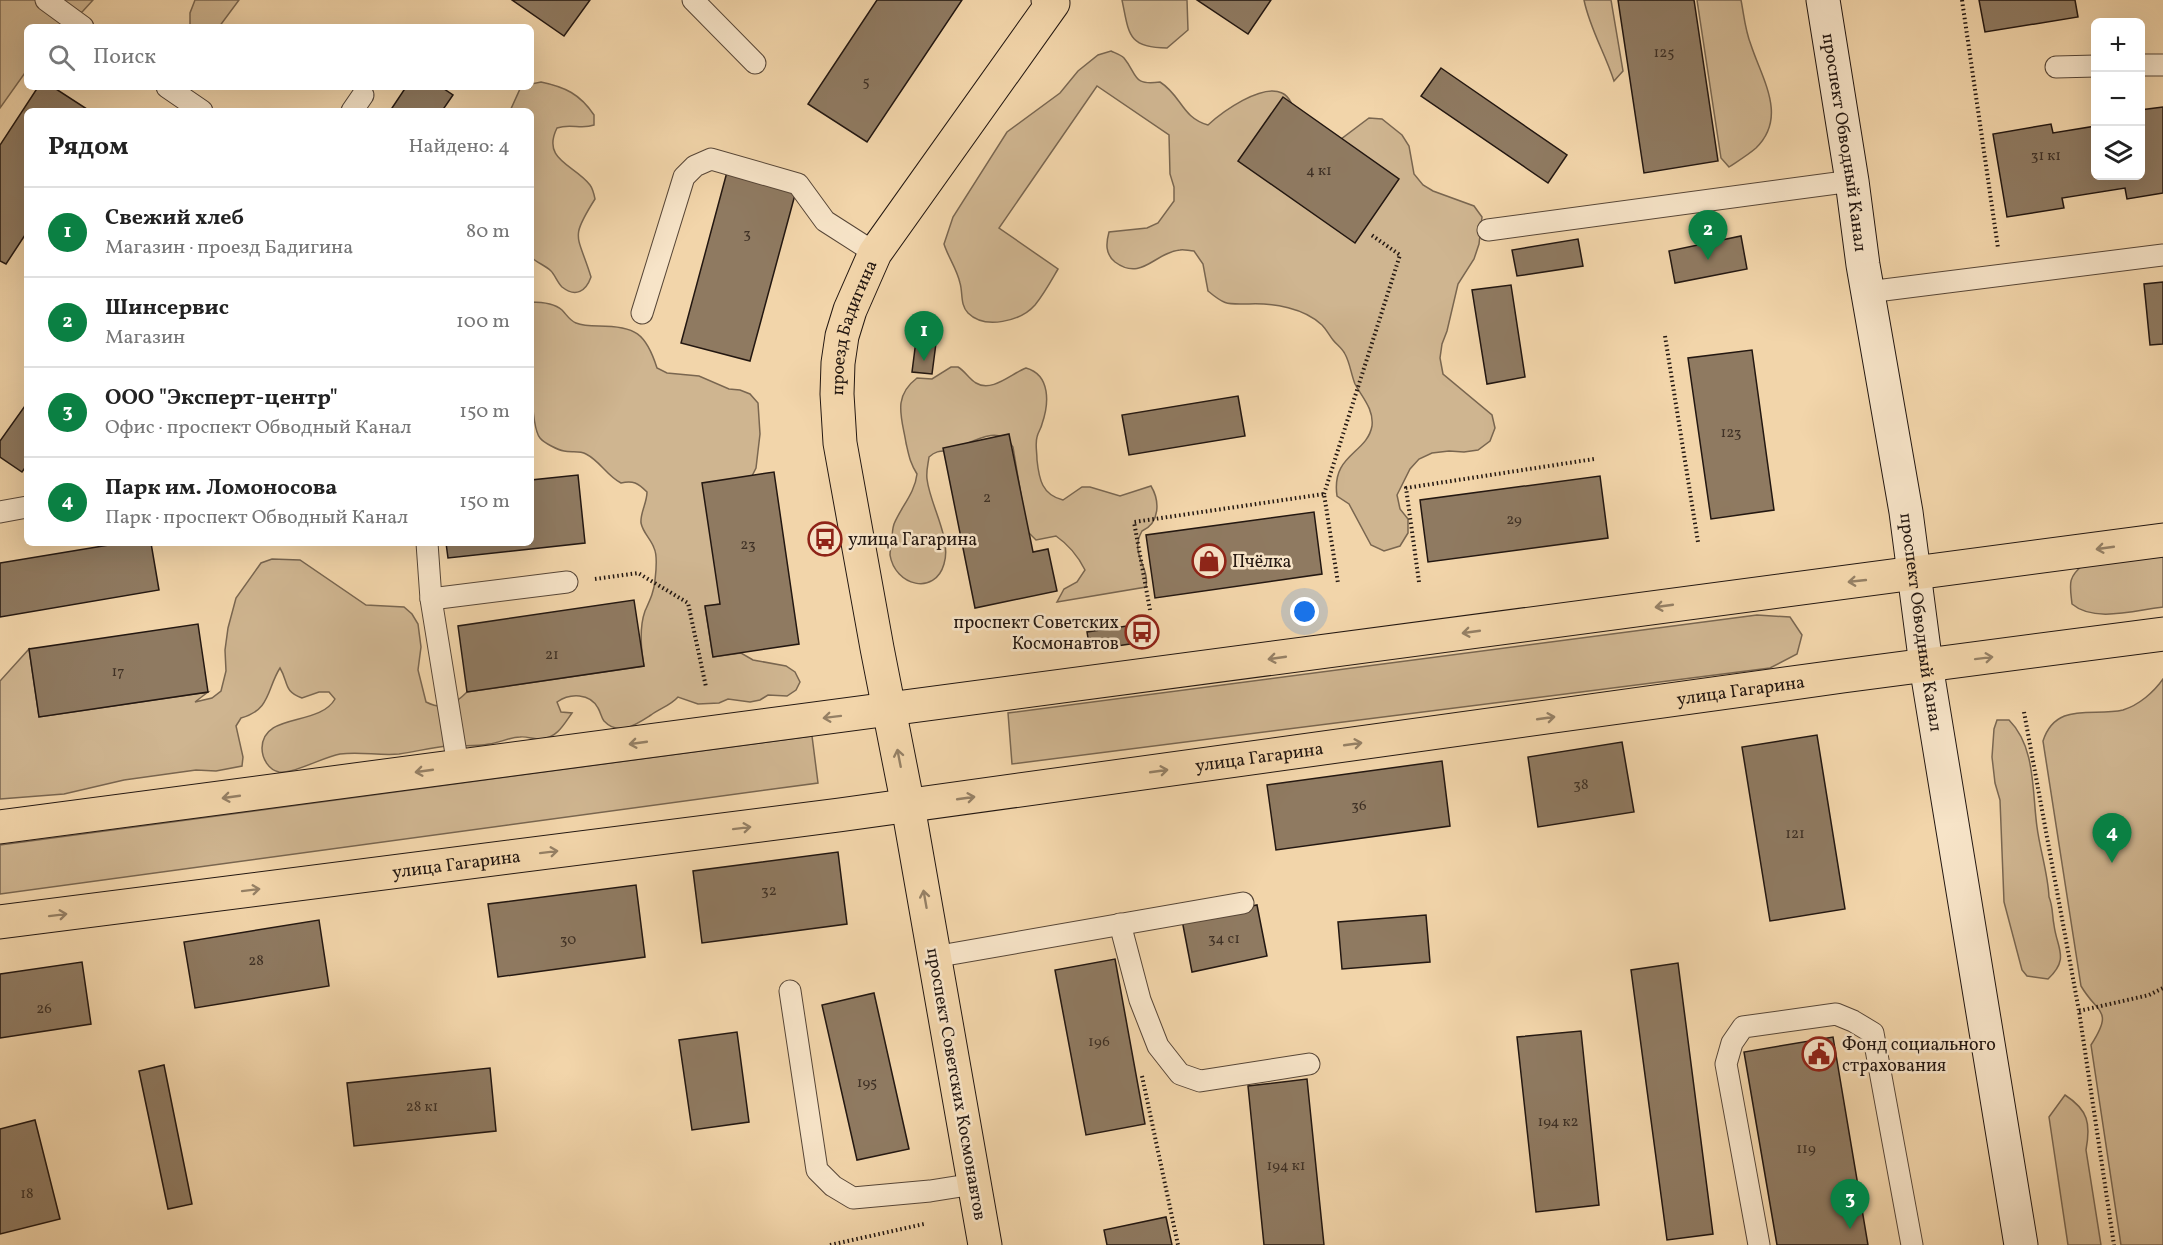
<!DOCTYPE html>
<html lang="ru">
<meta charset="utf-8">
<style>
body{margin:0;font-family:Vollkorn,serif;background:#f6f6f6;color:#222}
.controls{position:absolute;right:18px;top:18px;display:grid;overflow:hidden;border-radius:9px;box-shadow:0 6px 24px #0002}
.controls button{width:54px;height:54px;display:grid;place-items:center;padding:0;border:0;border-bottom:2px solid #e0e0e0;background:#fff;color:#222;font:30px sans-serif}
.you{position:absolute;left:1305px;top:612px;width:21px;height:21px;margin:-15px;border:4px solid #fff;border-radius:50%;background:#1a73e8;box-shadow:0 0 0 9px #1a73e833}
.badge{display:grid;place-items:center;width:39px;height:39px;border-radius:50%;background:#0b8043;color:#fff;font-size:20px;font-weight:700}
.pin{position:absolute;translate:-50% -50px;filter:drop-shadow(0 2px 3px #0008)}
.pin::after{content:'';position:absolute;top:32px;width:21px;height:18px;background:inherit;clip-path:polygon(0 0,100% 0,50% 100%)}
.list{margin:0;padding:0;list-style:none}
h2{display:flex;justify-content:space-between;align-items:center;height:78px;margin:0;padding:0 24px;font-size:26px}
h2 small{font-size:20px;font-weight:400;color:#767676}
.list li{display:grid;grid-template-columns:39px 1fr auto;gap:18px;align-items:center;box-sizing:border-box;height:90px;padding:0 24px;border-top:2px solid #e0e0e0}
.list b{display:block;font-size:22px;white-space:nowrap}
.list p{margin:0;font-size:20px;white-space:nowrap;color:#767676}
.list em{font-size:20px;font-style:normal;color:#767676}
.icon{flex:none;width:33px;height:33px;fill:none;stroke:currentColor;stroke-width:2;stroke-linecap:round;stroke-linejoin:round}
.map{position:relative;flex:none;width:2163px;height:1245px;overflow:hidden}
.search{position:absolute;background:#fff;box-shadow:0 6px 24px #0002;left:24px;top:24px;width:510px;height:66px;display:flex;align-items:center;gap:15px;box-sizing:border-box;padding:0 21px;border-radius:9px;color:#767676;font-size:22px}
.panel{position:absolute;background:#fff;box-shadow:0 6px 24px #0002;left:24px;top:108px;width:510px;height:438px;border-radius:9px}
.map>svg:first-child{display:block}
.green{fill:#cfb590;stroke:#796650;stroke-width:1.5}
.building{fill:#8f7a61;stroke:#231711;stroke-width:1.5}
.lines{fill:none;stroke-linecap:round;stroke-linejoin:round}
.service-casing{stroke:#574637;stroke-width:23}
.secondary-casing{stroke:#231711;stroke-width:35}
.primary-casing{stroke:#231711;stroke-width:35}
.path{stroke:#231711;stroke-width:4;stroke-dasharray:1.5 3;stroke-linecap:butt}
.service{stroke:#f7e4c8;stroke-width:21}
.secondary{stroke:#f7e4c8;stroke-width:33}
.primary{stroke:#f2d5aa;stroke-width:33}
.oneway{stroke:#958065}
.labels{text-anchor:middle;stroke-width:5;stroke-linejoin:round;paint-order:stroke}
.number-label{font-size:15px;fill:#3e3025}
.street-label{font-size:18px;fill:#231711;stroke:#f7e4c8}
.poi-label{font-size:18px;fill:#231711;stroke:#f7e4c8;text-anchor:start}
</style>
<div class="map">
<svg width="2163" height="1245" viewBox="0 0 2163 1245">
<rect width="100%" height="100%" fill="#f2d5aa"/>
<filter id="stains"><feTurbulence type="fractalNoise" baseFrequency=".00333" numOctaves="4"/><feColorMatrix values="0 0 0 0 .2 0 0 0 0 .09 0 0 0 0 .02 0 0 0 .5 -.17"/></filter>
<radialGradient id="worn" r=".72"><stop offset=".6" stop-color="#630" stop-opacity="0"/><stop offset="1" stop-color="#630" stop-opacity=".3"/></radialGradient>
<g class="green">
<path d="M0,0H93L83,11L65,27H27V70L0,108Z"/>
<path d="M195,0H239L219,27H190V13Z"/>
<path d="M1122,0H1187L1188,30L1167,48C1127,48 1129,33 1122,0Z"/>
<path d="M1584,0H1611L1623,71L1614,81C1605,53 1590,29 1584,0Z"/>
<path d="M1697,0H1741C1744,15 1745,30 1751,45C1762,79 1788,117 1756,148C1748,155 1738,161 1729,167L1721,158Z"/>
<path d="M1111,51C1115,53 1121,55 1124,58C1138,75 1132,86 1160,82C1182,96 1181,117 1208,125C1222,112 1262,83 1282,93C1291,97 1290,104 1296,110C1305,121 1326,133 1337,142L1369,118L1382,119L1402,135L1409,146L1414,174L1423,185L1433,191L1474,206L1482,217L1479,244L1474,259L1458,284L1447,331L1442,344L1440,358L1443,374L1492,415L1495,428L1490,441L1478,450L1464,452L1449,451L1432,453L1419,459L1410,469L1397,495L1400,509L1408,519V533L1400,546L1384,551L1371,545L1349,504L1337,496C1331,454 1367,454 1372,426C1374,409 1362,397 1355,384C1351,374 1350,363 1345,354C1342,348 1337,345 1333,340C1329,335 1326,329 1322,325C1304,308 1274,303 1249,304C1227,304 1226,306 1208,291L1203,264L1194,251C1189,251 1184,249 1180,250C1155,252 1142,282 1115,262C1105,254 1106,243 1109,232L1147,228L1158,223L1174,201V187L1170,174L1169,135L1097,86L999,228L1058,269C1051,281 1044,294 1035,305C1021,321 985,330 968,313C960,305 963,293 960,283C957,269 948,257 944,244L953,217L1007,132L1060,93L1078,71L1098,55Z"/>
<path d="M541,82C565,87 580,94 594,115V125C581,130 571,123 557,128C541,160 575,165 590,185C593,189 594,194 595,199C569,240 578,234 591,277C586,291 576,298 562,287C557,282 555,275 551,271C545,265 537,263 531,257V111H510L520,89L531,87V84Z"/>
<path d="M531,302C542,302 554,303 562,310C567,315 569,320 576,323C583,326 591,326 599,326C635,326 646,333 657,368L667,373L699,376L729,389L740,390L750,394L758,403L760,434L756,468L752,476L720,604L705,607L713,657L741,653L753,660L786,666L795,672L800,682L796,690L787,696L768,695L760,700L750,702L728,699L719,703L698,704L678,697C670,706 660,708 651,715C637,724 619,737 604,721C601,717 601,713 598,708C590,693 570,693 557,702L561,712L572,713C564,724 558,737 542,739C535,740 527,736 520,737C510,737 499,743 489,744C475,747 462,745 448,746C432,747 415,752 399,754C379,756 360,751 340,754C323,757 294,774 279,772C269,770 262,759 262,748C263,712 319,727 335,699L329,692H319L302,698C283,691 289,683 280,668C267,688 271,710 241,718L236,726L243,757L242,766L216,771L196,770L124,780L64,794L0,799V681L29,649L39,717L208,692L195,702L212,698L221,691L226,671L225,650L228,628L236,598L261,563L272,559L300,560L366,605L404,607L412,614L418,624L421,647L418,670L426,702C444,711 454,705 467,692L644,666C641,649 639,628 645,611C650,600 654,592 655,580C656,571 658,556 654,548C651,539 643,533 641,523C640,513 647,503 647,492C638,483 633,480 621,483C607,476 600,461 586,454C579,450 571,453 564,451C558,450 544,443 540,438C528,424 531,326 531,302Z"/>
<path d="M951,367H958C965,371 969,379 976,383C992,393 1012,373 1026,368C1051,375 1049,404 1042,424C1041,429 1038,432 1037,437C1035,444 1037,452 1037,460C1039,479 1042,495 1063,500L1082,487H1090L1120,496L1151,486C1160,501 1160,523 1142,531C1129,554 1150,566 1146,587L1057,602L1064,589L1077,582L1085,570C1078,556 1069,545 1056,536L1036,540L1027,531L1013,447C1001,423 972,442 955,449C945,454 940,447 929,457C928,465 926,471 927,479C930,505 952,539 944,564C935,596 895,586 890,555C890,551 891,546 892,542C892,536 892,530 894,524C901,507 915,493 917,474C910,463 909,456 906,443C902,418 892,397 917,378L932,379Z"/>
<path d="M2163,555V607C2136,610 2094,623 2072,604C2070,585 2067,578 2083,565Z"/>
<path d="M1757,615L1790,617L1802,635L1797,654L1770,668L1012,764L1008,713Z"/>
<path d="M2163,679V1245H2121L2091,1045C2114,1009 2098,1015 2081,986L2043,741C2056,701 2093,717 2123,710C2139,705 2154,692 2163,679Z"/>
<path d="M1997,720H2009C2036,747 2032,792 2037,827C2040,850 2048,874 2049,897C2053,906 2052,915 2054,925C2057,949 2070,958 2048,979L2027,976L2022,970L2004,902L2000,800L1995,783L1992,757L1994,729Z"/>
<path d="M812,736L818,783L0,894V845Z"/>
<path d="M2065,1095C2088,1110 2091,1123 2086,1150L2101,1245H2068L2049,1117Z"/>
</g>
<g class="building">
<path d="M512,0H590L564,36Z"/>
<path d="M877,0H962L867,142L808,104Z"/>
<path d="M1197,0H1271L1248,34Z"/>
<path d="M1618,0H1694L1718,161L1644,173Z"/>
<path d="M1979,0H2075L2078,17L1985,32Z"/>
<path d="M1441,68L1567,155L1548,183L1421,96Z"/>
<path d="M38,87H53L90,111H27V232L6,264L0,261V145Z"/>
<path d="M406,87H441L453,95L442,111H390Z"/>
<path d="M1283,97L1399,179L1355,243L1238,161Z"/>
<path d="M2163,107V193L2127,199L2125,188L2062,198L2064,208L2007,217L1993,134L2051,124L2053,133L2096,126V176H2140V110Z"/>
<path d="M727,172L796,191L750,361L681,343Z"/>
<path d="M1741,236L1747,269L1675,283L1669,251Z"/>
<path d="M1578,239L1583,266L1517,276L1512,250Z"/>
<path d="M2163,282V344L2150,345L2144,284Z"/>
<path d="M1511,285L1525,377L1487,384L1472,290Z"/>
<path d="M919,317L939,320L932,374L912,372Z"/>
<path d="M1752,350L1774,510L1711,519L1688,358Z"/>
<path d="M1238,396L1245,436L1129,455L1122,415Z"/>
<path d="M27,403V465L22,472L0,457V441Z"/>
<path d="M1009,434L1033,552L1048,549L1057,591L975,608L943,448Z"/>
<path d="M774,472L799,644L713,657L705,606L720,604L702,483Z"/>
<path d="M578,475L585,543L448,558L446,543H531V480Z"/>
<path d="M1600,476L1608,538L1428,562L1420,500Z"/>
<path d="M1314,512L1322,574L1155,598L1146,535Z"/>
<path d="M121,543H151L159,590L0,617V563Z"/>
<path d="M634,600L644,666L467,692L458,626Z"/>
<path d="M1147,623L1150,641L1090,650L1087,632Z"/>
<path d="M198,624L208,692L39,717L29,649Z"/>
<path d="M1817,735L1845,909L1770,921L1742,747Z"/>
<path d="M1622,742L1634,812L1538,827L1528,757Z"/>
<path d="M1442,761L1450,826L1276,850L1267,785Z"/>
<path d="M838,852L847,924L702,943L693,871Z"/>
<path d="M636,885L645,957L498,977L488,904Z"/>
<path d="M1257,905L1267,956L1192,972L1182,920Z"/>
<path d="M1426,915L1430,962L1342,969L1338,922Z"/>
<path d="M319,920L329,986L195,1008L184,942Z"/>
<path d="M1115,959L1145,1124L1086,1135L1055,970Z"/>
<path d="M82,962L91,1024L0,1038V974Z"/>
<path d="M1678,963L1713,1234L1667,1240L1631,970Z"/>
<path d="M874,993L909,1149L857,1160L822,1005Z"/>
<path d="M1581,1031L1599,1205L1536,1212L1517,1037Z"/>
<path d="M737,1032L749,1122L692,1130L679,1040Z"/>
<path d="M1833,1037L1868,1245H1777L1744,1052Z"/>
<path d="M164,1065L192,1204L168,1209L139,1071Z"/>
<path d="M490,1068L496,1131L354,1146L347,1083Z"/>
<path d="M1307,1079L1324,1245H1264L1248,1086Z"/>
<path d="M35,1120L60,1219L0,1234V1129Z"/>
<path d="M1166,1217L1172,1245H1107L1104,1230Z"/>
</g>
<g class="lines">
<g class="service-casing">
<g id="service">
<path d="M46,0L83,27"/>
<path d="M693,0L755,63"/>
<path d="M2140,65H2163"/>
<path d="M2056,67L2096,66"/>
<path d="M167,87L202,111"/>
<path d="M352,111L363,95"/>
<path d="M1488,230L1852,181"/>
<path d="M1868,292L2163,255"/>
<path d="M642,313L684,177L695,166L711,159L798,184L825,221L875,253"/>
<path d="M0,512L27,507"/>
<path d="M427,543L431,599L458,766"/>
<path d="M431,599L567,582"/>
<path d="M1120,924L1140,1000L1158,1046L1180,1074L1200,1081L1309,1064"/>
<path d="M934,957L1243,903"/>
<path d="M790,991L817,1170L833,1186L853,1198L930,1191L974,1184"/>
<path d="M1759,1245L1726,1064L1732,1043L1743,1027L1836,1014L1853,1021L1873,1033L1912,1245"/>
</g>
</g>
<g class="secondary-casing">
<g id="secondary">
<path id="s1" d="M1823,0L1852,181L1863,265L1906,512L1926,665L2021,1245"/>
</g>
</g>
<g class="primary-casing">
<g id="primary">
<path d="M0,827L2163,540"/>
<path id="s2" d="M0,922L839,815L1843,676L2163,634"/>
<path id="s3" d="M985,1245L908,806L877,648L840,443L837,394L838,363L842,336L850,310L875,253L1053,3L1048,0"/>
</g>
</g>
<g class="path">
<path d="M1962,0L1998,248"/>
<path d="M1665,336L1698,542"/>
<path d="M1324,494L1400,255L1370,234"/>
<path d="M595,579L638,573L688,603L706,687"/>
<path d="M1419,582L1406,488L1594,459"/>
<path d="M1150,610L1134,522L1324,494L1338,583"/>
<path d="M2024,712L2079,1011L2114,1245"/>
<path d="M2079,1011L2149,995L2163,988"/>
<path d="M1142,1076L1178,1245"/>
<path d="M830,1245L924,1224"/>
</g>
<use href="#service" class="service"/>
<use href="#secondary" class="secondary"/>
<use href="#primary" class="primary"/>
</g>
<defs><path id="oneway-shaft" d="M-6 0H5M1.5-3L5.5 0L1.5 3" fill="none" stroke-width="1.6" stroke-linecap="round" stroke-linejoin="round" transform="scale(1.5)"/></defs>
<g class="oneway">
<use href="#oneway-shaft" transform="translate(2105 548) rotate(172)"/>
<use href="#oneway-shaft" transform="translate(1857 581) rotate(174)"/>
<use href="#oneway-shaft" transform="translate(1664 606) rotate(172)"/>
<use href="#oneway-shaft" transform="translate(1471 632) rotate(172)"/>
<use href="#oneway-shaft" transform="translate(1277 658) rotate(172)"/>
<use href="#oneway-shaft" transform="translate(1984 658) rotate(-7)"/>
<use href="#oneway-shaft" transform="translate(832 717) rotate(173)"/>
<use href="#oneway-shaft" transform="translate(1546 718) rotate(-8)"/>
<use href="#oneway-shaft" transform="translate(638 743) rotate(172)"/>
<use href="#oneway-shaft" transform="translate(1353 744) rotate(-8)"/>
<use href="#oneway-shaft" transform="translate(899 758) rotate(-101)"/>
<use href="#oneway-shaft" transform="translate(424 771) rotate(172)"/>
<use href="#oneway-shaft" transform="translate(1159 771) rotate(-8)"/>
<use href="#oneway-shaft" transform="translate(231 797) rotate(172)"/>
<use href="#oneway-shaft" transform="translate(966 798) rotate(-8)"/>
<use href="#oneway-shaft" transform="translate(742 828) rotate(-7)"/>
<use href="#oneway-shaft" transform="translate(549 852) rotate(-7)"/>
<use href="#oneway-shaft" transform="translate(251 890) rotate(-7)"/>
<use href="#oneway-shaft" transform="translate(925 899) rotate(-100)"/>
<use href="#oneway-shaft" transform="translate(58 915) rotate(-7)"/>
</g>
<defs>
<g id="bus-ring" transform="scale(1.725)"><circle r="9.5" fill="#f7e4c8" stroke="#8f2418" stroke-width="1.5"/><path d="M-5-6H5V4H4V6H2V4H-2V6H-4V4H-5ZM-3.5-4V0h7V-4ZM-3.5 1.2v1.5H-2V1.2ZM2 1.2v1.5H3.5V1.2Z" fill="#8f2418"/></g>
<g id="shop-ring" transform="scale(1.725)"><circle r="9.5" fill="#f7e4c8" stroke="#8f2418" stroke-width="1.5"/><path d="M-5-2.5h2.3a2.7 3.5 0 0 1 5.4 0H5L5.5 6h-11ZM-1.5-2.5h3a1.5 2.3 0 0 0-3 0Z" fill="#8f2418"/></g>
<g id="civic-ring" transform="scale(1.725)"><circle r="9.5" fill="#f7e4c8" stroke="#8f2418" stroke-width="1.5"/><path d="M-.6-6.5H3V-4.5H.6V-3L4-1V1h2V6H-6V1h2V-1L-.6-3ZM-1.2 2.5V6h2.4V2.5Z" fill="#8f2418"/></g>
</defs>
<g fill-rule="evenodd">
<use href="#bus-ring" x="825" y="539"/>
<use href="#shop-ring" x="1209" y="561"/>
<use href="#bus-ring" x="1142" y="632"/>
<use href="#civic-ring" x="1819" y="1054"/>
</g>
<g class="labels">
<g class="number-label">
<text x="1664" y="57">125</text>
<text x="866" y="86">5</text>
<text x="2046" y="160">31 к1</text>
<text x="1319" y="175">4 к1</text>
<text x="747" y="238">3</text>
<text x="1731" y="437">123</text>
<text x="987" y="502">2</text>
<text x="1514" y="524">29</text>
<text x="748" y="549">23</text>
<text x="552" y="659">21</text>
<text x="118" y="676">17</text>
<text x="1581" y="789">38</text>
<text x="1359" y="810">36</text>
<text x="1795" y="838">121</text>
<text x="769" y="895">32</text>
<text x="1224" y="943">34 с1</text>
<text x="568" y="944">30</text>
<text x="256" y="965">28</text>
<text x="44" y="1013">26</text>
<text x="1099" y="1046">196</text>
<text x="867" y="1087">195</text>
<text x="422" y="1111">28 к1</text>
<text x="1558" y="1126">194 к2</text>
<text x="1806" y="1153">119</text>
<text x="1286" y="1170">194 к1</text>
<text x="27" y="1198">18</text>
</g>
<g class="street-label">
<text dy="6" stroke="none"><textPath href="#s1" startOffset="144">проспект Обводный Канал</textPath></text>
<text dy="6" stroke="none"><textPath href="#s3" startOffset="933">проезд Бадигина</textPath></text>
<text dy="6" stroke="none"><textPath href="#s1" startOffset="630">проспект Обводный Канал</textPath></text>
<text dy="6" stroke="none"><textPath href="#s2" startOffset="1756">улица Гагарина</textPath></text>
<text dy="6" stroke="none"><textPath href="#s2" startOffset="1270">улица Гагарина</textPath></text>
<text dy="6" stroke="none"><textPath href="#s2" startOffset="460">улица Гагарина</textPath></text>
<text transform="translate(957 1084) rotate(80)" y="6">проспект Советских Космонавтов</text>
</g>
<g class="poi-label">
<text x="848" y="545">улица Гагарина</text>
<text x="1232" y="567">Пчёлка</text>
<text x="1119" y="628" text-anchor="end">проспект Советских<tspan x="1119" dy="21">Космонавтов</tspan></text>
<text x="1842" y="1050">Фонд социального<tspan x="1842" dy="21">страхования</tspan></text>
</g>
</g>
<rect width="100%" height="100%" filter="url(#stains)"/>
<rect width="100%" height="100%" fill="url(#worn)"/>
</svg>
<div class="controls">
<button>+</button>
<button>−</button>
<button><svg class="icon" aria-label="layers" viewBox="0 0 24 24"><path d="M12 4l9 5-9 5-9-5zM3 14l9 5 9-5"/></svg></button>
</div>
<div class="you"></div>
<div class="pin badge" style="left:924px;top:361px">1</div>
<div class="pin badge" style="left:1708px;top:260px">2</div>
<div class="pin badge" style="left:1850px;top:1229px">3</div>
<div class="pin badge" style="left:2112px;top:863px">4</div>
<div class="search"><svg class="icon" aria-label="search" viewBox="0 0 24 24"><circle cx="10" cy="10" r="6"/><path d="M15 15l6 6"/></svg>Поиск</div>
<section class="panel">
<h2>Рядом<small>Найдено: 4</small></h2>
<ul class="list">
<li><span class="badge">1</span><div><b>Свежий хлеб</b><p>Магазин · проезд Бадигина</p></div><em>80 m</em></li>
<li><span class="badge">2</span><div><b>Шинсервис</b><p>Магазин</p></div><em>100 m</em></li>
<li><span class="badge">3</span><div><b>ООО &quot;Эксперт-центр&quot;</b><p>Офис · проспект Обводный Канал</p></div><em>150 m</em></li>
<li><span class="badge">4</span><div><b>Парк им. Ломоносова</b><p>Парк · проспект Обводный Канал</p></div><em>150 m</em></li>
</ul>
</section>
</div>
